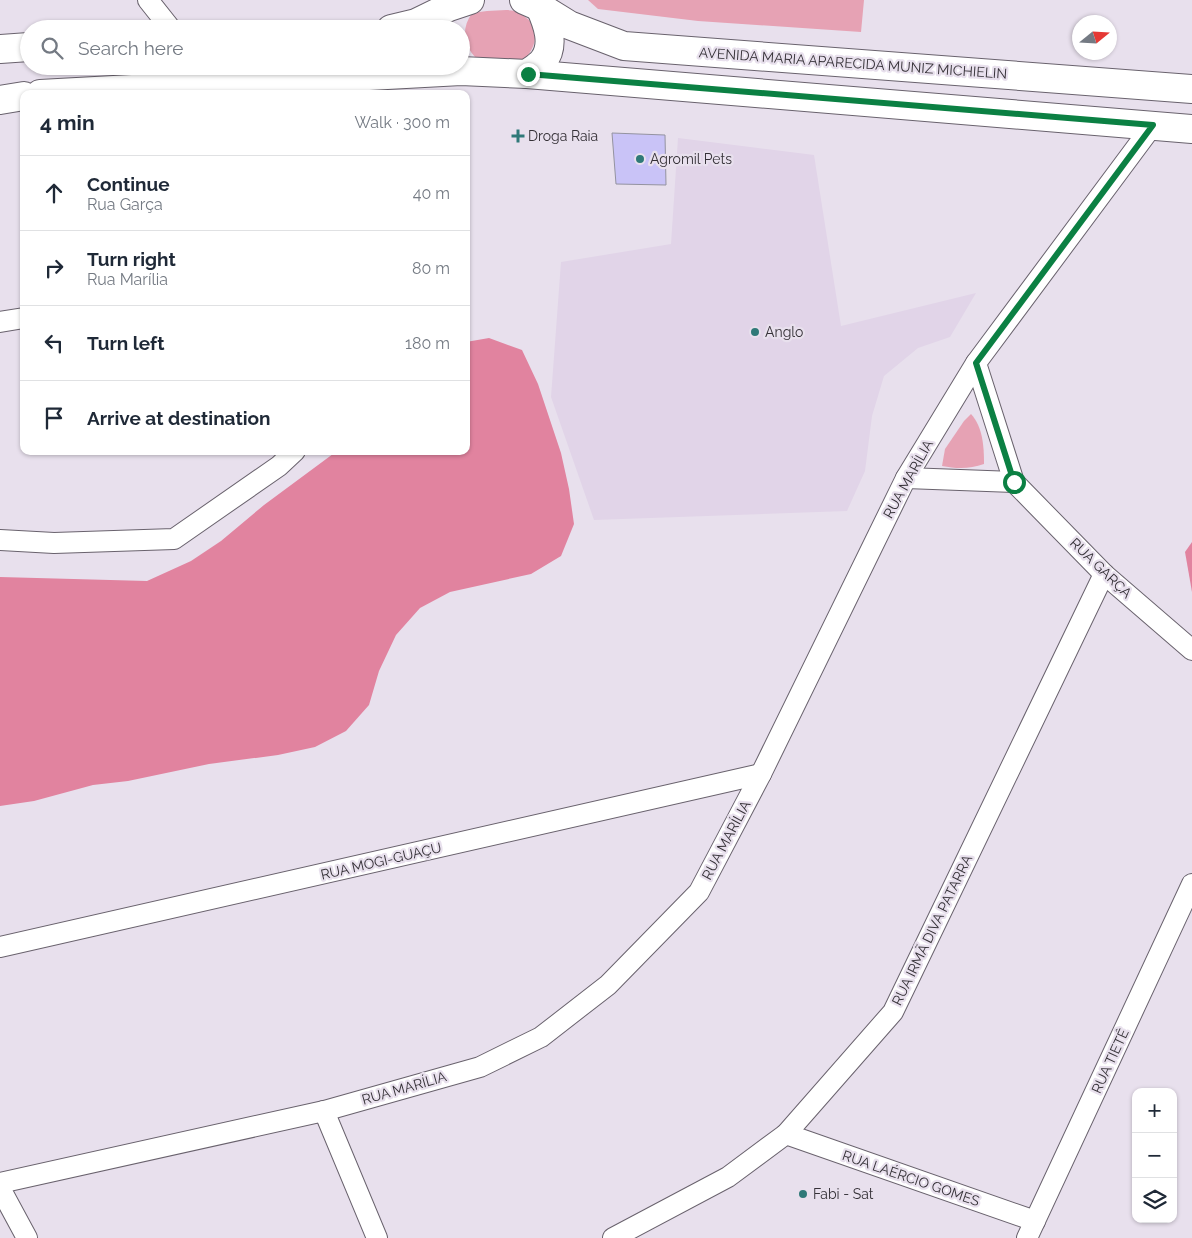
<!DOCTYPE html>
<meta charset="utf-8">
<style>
body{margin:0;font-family:Raleway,sans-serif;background:#f6f6f7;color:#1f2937}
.controls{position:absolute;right:15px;bottom:15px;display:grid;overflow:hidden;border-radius:10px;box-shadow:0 1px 4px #0004}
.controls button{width:45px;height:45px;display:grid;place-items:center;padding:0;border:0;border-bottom:1px solid #e0e1e3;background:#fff;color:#1f2937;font:25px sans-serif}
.compass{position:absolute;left:1072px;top:15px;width:45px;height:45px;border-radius:50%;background:#fff;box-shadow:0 1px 4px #0004;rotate:72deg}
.stop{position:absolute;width:15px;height:15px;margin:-11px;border:4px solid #0b8043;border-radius:50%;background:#fff}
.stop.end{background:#0b8043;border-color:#fff;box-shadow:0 1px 5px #0008}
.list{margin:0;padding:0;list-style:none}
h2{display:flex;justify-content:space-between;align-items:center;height:65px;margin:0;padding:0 20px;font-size:21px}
h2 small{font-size:16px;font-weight:400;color:#747a83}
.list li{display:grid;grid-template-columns:32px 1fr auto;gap:15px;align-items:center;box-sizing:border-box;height:75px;padding:0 20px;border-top:1px solid #e0e1e3}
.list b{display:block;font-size:19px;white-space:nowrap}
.list p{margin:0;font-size:16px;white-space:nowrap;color:#747a83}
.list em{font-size:16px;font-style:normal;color:#747a83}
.icon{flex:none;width:28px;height:28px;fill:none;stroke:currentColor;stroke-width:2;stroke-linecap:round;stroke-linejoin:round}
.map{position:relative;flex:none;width:1192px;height:1238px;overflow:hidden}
.search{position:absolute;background:#fff;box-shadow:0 1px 4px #0004;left:20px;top:20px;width:450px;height:55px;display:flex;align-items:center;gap:12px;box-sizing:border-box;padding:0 18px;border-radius:28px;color:#747a83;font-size:19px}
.panel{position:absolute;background:#fff;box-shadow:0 1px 4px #0004;left:20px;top:90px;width:450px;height:365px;border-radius:10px}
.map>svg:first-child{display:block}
.built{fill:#e1d4e8}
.green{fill:#e6a2b4}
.forest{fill:#e1839f}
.building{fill:#c9c3f7;stroke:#9493a0}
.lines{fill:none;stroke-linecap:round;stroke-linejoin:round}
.street-casing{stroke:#69626d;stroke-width:22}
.secondary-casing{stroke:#69626d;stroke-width:30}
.street{stroke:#fff;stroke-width:20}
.secondary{stroke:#fff;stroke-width:28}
.route{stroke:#0b8043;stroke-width:6}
.poi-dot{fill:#2f7978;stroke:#e8e0ed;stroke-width:2}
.labels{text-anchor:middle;stroke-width:4.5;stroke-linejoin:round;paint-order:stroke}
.street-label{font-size:14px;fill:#353137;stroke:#e8e0ed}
.poi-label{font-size:14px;fill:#353137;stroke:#e8e0ed;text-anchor:start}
</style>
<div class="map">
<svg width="1192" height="1238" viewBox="0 0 1192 1238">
<rect width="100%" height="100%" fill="#e8e0ed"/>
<path class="built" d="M678,138L814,155L841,326L976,293L950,337L918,348L884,376L872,416L865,471L847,511L594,520L551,397L561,262L671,244Z"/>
<g class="green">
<path d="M588,0H864L861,32L698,21L598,9Z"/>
<path d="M487,11C496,11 507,9 515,11C520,12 525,17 529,20C540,33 535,48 524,60L477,59C463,45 461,29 472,13Z"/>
<path d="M971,414C983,427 984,447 984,464C970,469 957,469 942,466L945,449L964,421Z"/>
</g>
<g class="forest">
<path d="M489,338L522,350L538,384L561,453L569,489L574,524L561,556L531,574L450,592L420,608L396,635L379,671L369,705L346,731L315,747L278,755L209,764L128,781L93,785L34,801L0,806V577L147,581L191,561L221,541L264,505L337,451H466V342Z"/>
<path d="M1192,542V592L1185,552Z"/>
</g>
<path class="building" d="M612,133L665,135L666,185L616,184Z"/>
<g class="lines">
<g class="street-casing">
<g id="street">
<path d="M148,0L171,29"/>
<path d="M0,322L24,318"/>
<path d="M976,363L1014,482L1104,574L1192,650"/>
<path d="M906,478L1014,482"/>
<path d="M0,540L54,543L174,539L279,466L295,451"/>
<path d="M0,947L761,774"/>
<path d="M324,1111L377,1238"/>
<path d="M786,1134L1035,1221"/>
<path d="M0,1183L324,1111L480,1067L541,1037L608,985L699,892L761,774L906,478L976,363L1153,125"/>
<path d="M0,1188L27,1238"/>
<path d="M613,1238L728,1177L786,1134L893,1012L1104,574"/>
<path d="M1027,1238L1192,884"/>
</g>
</g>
<g class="secondary-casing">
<g id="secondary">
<path d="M524,0L540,7L569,25L624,46L1192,89"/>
<path d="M391,29L416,23L449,7L470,0"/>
<path d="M0,49L29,47"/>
<path d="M527,74C532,70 539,66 543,61C556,45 547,23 540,7"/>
<path d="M40,94L461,71L527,74L1192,129"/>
<path d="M0,100L24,96"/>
</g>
</g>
<use href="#street" class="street"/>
<use href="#secondary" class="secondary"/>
</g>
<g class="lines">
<path class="route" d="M528,74L1153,125L976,363L1014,482"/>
</g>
<g class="poi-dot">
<path d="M515.5 128.5h5v5h5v5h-5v5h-5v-5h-5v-5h5z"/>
<circle cx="640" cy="159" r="5"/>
<circle cx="755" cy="332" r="5"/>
<circle cx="803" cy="1194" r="5"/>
</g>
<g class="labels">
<g class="street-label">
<text transform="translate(853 63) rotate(4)" y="5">AVENIDA MARIA APARECIDA MUNIZ MICHIELIN</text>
<text transform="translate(908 479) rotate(-61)" y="5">RUA MARÍLIA</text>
<text transform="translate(1101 568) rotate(44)" y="5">RUA GARÇA</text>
<text transform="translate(726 840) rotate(-62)" y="5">RUA MARÍLIA</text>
<text transform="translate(381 861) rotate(-13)" y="5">RUA MOGI-GUAÇU</text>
<text transform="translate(932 930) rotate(-64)" y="5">RUA IRMÃ DIVA PATARRA</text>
<text transform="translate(1110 1061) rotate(-65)" y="5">RUA TIETÊ</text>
<text transform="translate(404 1088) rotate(-16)" y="5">RUA MARÍLIA</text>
<text transform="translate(911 1178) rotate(19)" y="5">RUA LAÉRCIO GOMES</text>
</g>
<g class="poi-label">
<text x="528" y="141">Droga Raia</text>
<text x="650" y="164">Agromil Pets</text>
<text x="765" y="337">Anglo</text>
<text x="813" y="1199">Fabi - Sat</text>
</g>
</g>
</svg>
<div class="controls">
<button>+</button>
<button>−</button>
<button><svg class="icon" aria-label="layers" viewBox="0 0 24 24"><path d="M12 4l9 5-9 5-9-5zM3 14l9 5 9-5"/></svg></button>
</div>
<svg class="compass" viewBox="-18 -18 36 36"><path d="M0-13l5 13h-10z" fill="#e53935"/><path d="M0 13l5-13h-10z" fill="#747a83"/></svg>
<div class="stop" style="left:1014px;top:482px"></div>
<div class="stop end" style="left:528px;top:74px"></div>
<div class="search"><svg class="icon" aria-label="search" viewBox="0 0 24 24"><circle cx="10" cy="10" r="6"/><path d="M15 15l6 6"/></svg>Search here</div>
<section class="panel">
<h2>4 min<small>Walk · 300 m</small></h2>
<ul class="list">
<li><svg class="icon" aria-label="ahead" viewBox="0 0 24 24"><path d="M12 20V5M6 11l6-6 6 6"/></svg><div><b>Continue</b><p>Rua Garça</p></div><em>40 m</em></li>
<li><svg class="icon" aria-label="right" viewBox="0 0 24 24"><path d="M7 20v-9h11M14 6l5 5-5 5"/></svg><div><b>Turn right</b><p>Rua Marília</p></div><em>80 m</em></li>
<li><svg class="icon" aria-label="left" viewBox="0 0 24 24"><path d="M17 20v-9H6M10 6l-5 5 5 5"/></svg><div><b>Turn left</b></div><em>180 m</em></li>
<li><svg class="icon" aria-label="arrive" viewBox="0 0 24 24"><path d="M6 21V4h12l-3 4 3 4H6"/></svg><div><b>Arrive at destination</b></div></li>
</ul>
</section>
</div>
